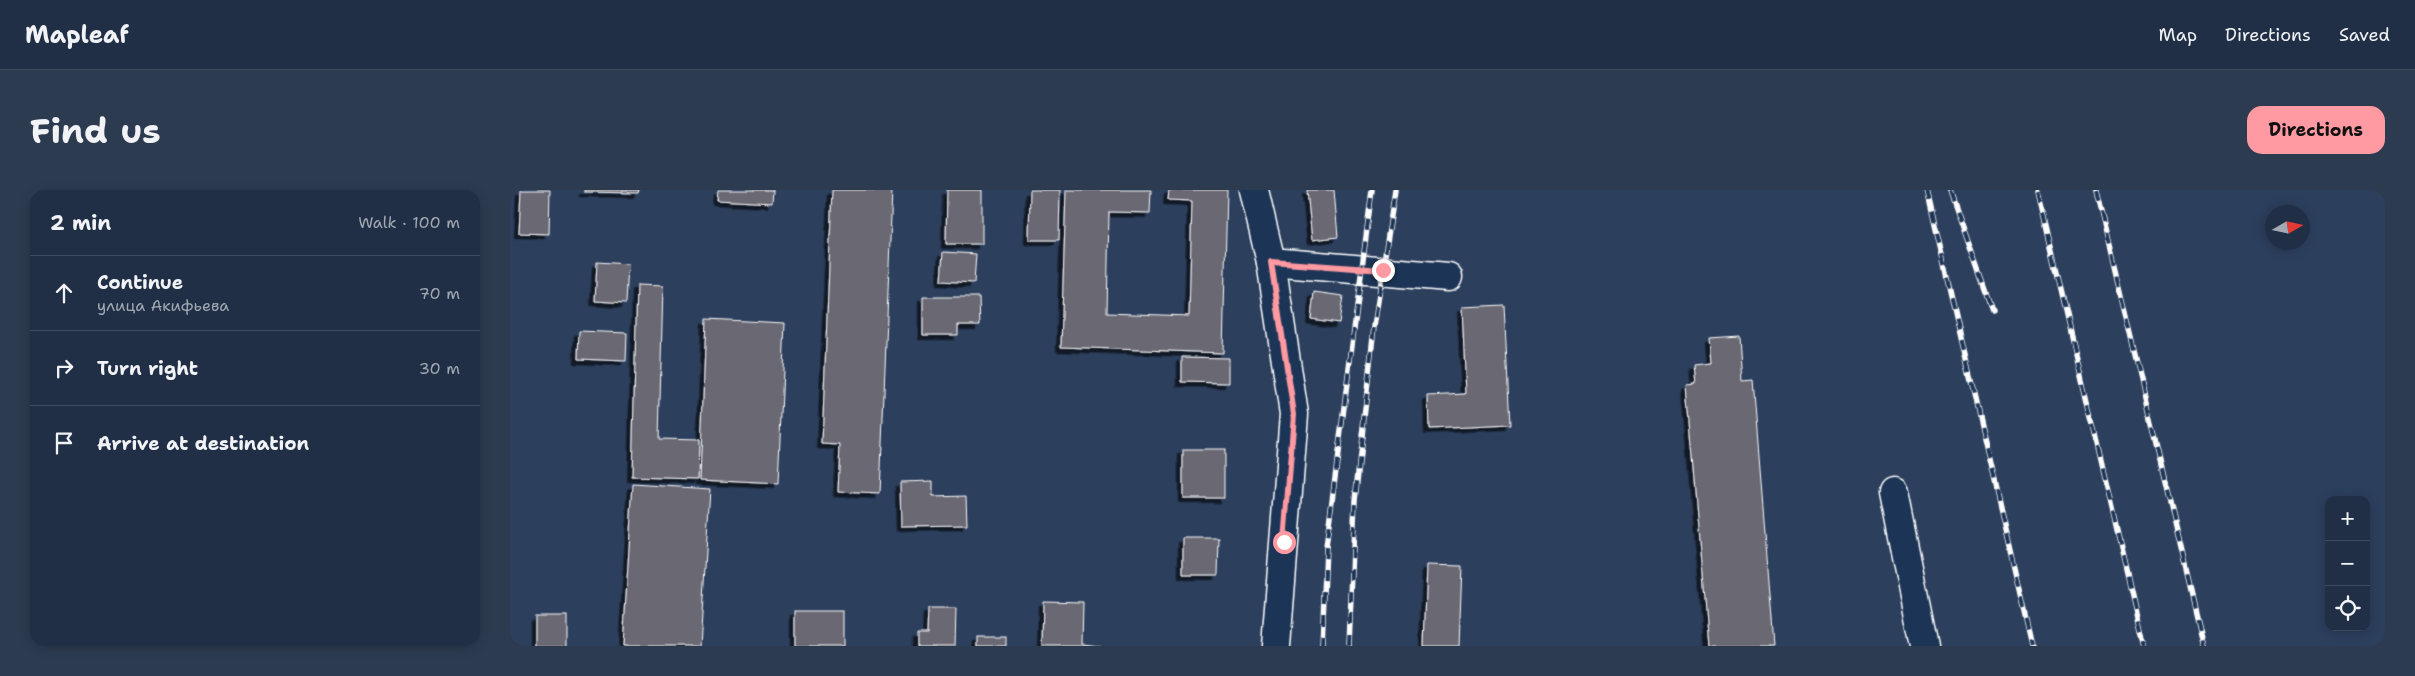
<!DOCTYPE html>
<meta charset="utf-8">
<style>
body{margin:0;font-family:"Shantell Sans",sans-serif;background:#2d3b51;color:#f1f3f6}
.controls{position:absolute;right:15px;bottom:15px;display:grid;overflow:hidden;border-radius:10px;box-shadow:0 2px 12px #0003}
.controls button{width:45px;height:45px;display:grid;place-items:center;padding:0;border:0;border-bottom:1px solid #3e4a5f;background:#212f46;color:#f1f3f6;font:25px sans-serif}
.compass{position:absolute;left:1755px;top:15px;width:45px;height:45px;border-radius:50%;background:#212f46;box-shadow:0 2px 12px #0003;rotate:81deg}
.stop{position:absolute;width:15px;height:15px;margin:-11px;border:4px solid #ff9aa2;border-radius:50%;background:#fff}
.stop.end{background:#ff9aa2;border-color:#fff;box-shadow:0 1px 5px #0008}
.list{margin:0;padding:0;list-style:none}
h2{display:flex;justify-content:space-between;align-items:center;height:65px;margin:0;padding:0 20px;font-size:21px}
h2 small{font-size:16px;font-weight:400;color:#a2a9b3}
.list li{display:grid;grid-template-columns:32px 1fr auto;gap:15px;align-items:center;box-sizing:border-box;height:75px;padding:0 20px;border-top:1px solid #3e4a5f}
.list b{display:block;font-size:19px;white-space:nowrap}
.list p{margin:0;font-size:16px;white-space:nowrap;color:#a2a9b3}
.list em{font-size:16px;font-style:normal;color:#a2a9b3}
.icon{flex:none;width:28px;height:28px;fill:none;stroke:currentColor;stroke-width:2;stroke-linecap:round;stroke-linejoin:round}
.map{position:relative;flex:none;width:1875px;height:456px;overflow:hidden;border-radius:15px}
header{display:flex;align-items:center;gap:30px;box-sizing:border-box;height:70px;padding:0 25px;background:#212f46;border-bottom:1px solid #3e4a5f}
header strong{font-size:24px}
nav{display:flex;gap:28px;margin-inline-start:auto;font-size:18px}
.intro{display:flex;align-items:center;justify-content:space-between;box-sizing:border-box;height:120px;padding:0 30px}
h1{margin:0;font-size:35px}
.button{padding:12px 22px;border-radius:15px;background:#ff9aa2;color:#111;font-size:18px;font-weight:700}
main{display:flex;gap:30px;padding:0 30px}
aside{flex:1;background:#212f46;border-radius:15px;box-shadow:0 2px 12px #0003}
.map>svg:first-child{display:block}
.building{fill:#6a6873;stroke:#fff;filter:url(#shadow)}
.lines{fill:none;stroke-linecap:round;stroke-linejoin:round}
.minor-casing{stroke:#fff;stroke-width:31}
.minor{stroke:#1d3557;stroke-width:28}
.rail-casing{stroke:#fff;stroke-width:5.5}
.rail{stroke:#1d3557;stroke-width:4;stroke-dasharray:11;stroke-linecap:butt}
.route{stroke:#ff9aa2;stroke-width:6}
</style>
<header>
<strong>Mapleaf</strong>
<nav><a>Map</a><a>Directions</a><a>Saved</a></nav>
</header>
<div class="intro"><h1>Find us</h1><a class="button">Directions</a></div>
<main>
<aside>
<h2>2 min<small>Walk · 100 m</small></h2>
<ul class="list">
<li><svg class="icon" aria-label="ahead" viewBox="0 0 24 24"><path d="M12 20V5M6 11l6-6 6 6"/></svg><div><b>Continue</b><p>улица Акифьева</p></div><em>70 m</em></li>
<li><svg class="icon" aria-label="right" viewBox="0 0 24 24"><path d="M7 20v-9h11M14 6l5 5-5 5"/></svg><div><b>Turn right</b></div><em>30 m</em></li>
<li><svg class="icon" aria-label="arrive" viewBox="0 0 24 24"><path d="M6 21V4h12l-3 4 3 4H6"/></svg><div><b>Arrive at destination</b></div></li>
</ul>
</aside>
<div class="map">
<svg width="1875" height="456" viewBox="0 0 1875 456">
<defs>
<filter id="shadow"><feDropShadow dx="-4.5" dy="4.5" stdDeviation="0" flood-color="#0009"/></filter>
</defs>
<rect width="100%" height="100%" fill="#2c3f5d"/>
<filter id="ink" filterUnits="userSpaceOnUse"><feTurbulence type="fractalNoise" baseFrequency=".02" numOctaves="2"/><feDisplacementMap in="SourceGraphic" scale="10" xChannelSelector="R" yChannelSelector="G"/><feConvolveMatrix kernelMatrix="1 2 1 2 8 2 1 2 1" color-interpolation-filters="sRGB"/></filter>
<g filter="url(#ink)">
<g class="building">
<path d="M11,0H40L39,44L9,43Z"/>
<path d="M74,0H129L128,3L74,2Z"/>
<path d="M208,0H263L262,13L207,10Z"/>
<path d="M322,0H382L370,304L328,302L330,255L312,254Z"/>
<path d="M437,0H472V54H436Z"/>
<path d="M520,0H550L549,50H519Z"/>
<path d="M556,0H641L640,23L599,22L597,123L679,126L682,11L658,10L659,0H717L713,163L551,157Z"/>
<path d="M797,0H824L828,47L802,50Z"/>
<path d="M433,62L466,64L464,93L431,91Z"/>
<path d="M87,72L118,74L116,113L85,111Z"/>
<path d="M127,95L153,96L149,249L189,250L188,289L122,287Z"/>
<path d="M804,102L833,106L829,133L801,129Z"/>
<path d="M413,107H469L470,135H448V145H413Z"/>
<path d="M994,115L1000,235L919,239L918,206L956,204L952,117Z"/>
<path d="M196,129L275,133L268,294L190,290Z"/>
<path d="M69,141L117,143L116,171L68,169Z"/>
<path d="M1229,146L1232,191L1243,190L1264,456H1199L1177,195L1186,194L1184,175L1201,173L1199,148Z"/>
<path d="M672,167L719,168V193L672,192Z"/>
<rect x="673" y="260" width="41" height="48"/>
<path d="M423,291V307L456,306L457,335L391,336L390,292Z"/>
<path d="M123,294L200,299L190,456H113Z"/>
<path d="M673,348H709L708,385H673Z"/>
<path d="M917,375L952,376L949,456H914Z"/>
<path d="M533,411L573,412L572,454L590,456H532Z"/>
<path d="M418,419H446L445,456H407V443H417Z"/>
<rect x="285" y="421" width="48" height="35"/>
<rect x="25" y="426" width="32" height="30"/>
<rect x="468" y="447" width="28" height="9"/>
</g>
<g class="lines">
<g class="minor-casing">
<g id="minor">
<path d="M744,0L761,72L784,224L766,456"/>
<path d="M761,72L938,87"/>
<path d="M1383,303L1414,456"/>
</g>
</g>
<use href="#minor" class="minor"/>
<g class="rail-casing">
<g id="rail">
<path d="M1417,0L1522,456"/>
<path d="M1440,0L1482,120"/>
<path d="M1528,0L1634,456"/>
<path d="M1586,0L1694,456"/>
<path d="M812,456L816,357L862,0"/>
<path d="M839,456L845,310L864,137L885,0"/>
</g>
</g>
<use href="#rail" class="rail"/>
</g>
</g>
<g class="lines" filter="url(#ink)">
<path class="route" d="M774,352L784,224L761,72L873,80"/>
</g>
</svg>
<div class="controls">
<button>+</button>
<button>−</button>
<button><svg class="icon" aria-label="locate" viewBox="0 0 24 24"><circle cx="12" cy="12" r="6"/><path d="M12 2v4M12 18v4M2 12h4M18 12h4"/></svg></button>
</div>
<svg class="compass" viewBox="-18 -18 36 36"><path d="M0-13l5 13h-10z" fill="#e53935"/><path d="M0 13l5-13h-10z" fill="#a2a9b3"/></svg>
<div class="stop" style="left:774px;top:352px"></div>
<div class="stop end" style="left:873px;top:80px"></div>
</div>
</main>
